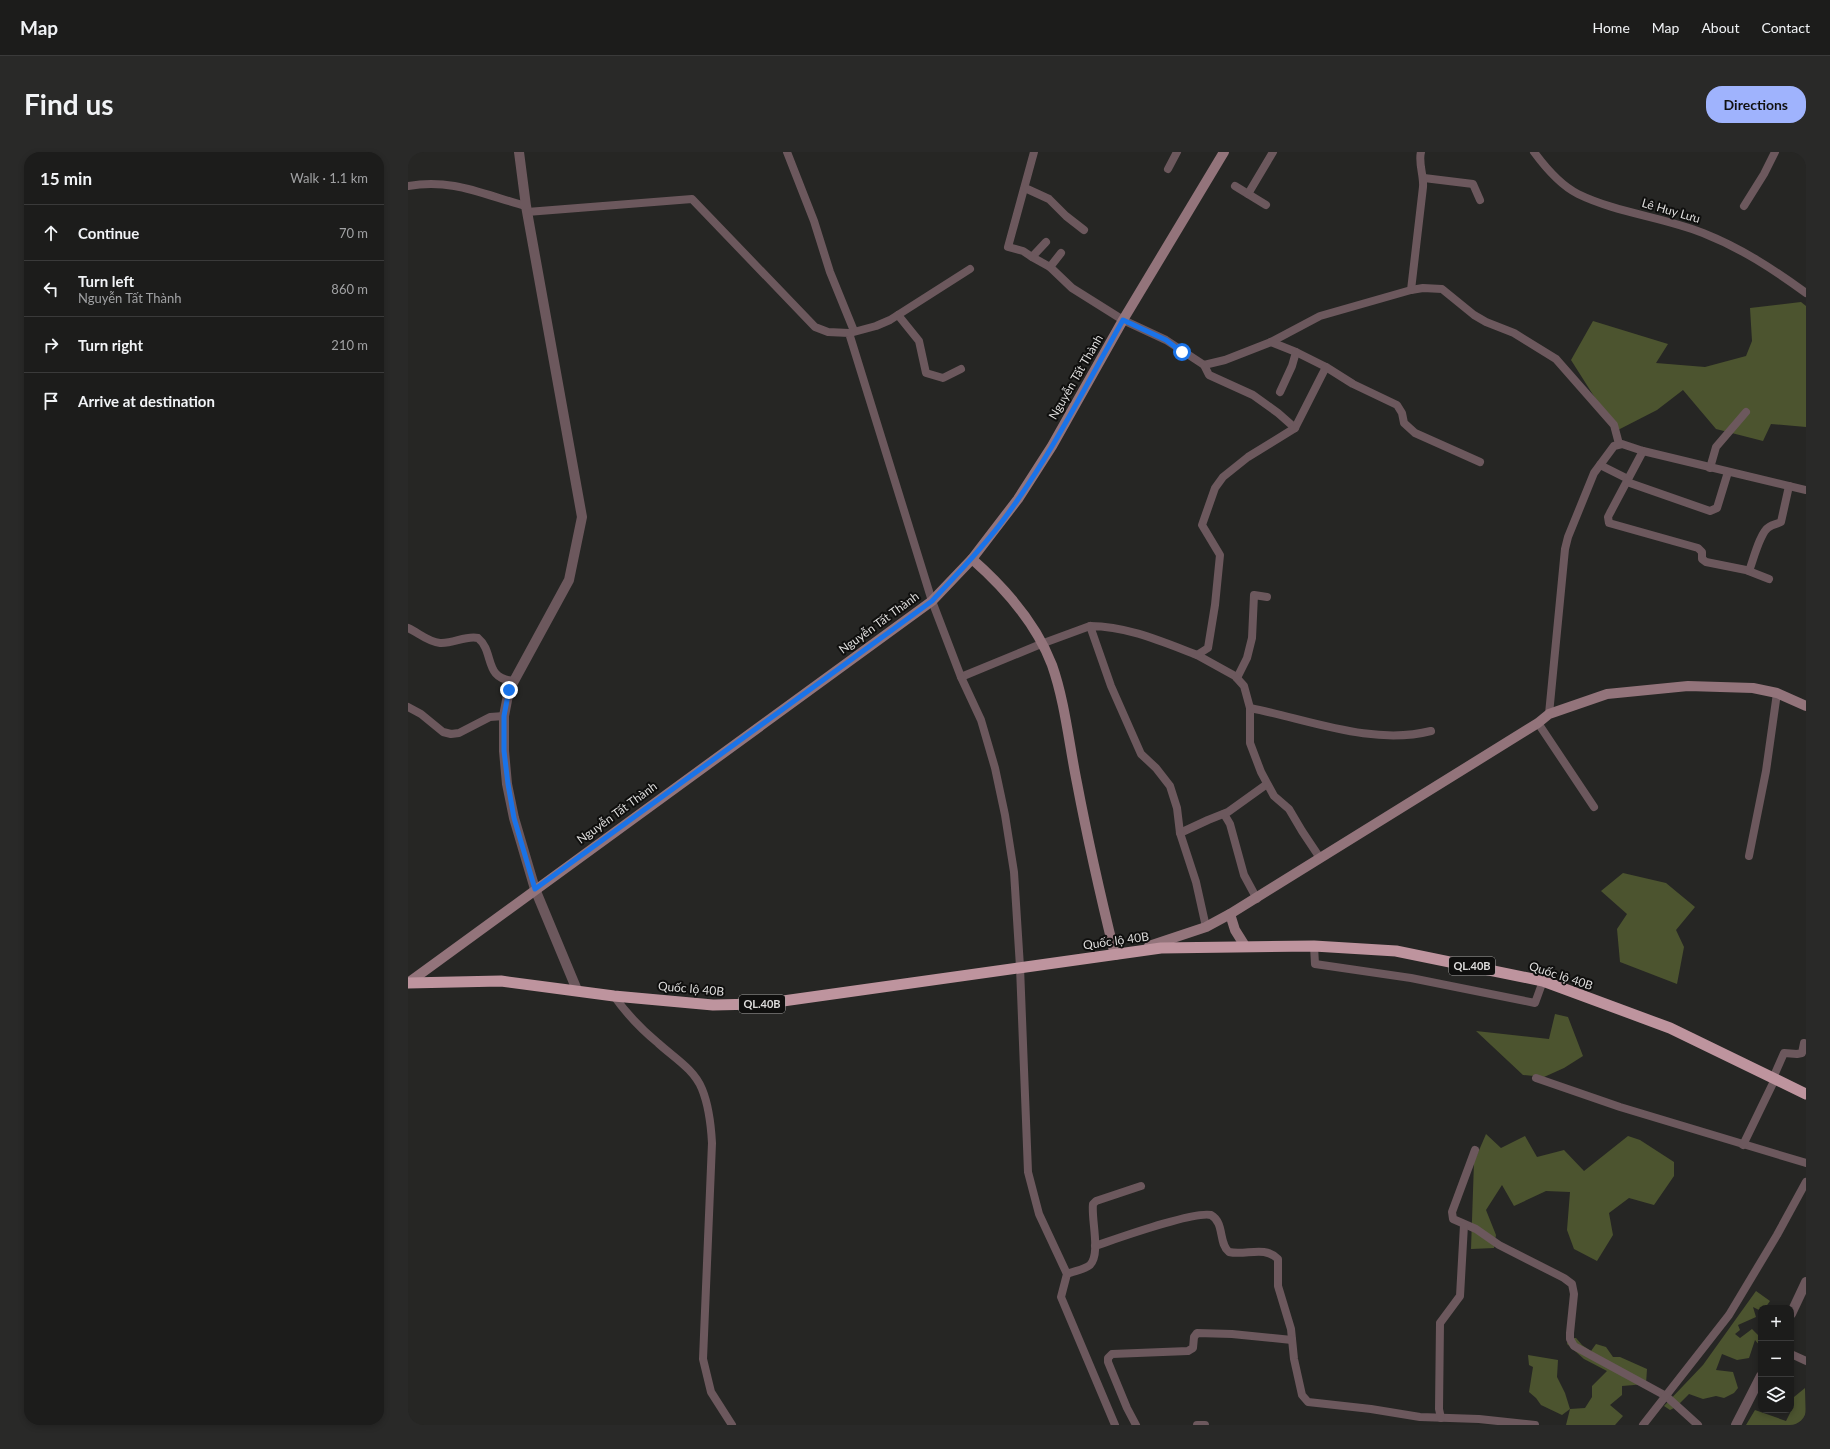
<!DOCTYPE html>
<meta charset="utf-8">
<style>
body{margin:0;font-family:Lato,sans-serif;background:#292928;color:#f1f3f6}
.controls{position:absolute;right:12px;bottom:12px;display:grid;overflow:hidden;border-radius:8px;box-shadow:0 2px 6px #0003}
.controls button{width:36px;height:36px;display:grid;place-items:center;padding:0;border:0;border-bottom:1px solid #3a3a3a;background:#1c1c1b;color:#f1f3f6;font:20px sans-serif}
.stop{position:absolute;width:12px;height:12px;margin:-9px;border:3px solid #1a73e8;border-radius:50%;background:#fff}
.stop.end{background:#1a73e8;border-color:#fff;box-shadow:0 1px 4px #0008}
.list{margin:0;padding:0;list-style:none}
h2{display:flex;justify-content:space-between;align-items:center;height:52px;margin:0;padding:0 16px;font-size:17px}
h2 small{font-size:13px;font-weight:400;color:#a0a1a3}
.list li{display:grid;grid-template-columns:26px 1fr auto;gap:12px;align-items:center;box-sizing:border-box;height:56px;padding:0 16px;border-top:1px solid #3a3a3a}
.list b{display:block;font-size:15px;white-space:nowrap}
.list p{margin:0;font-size:13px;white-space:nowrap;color:#a0a1a3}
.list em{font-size:13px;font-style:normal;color:#a0a1a3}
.icon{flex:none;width:22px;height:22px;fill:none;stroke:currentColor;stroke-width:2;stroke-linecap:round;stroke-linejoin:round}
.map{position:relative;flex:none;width:1398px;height:1273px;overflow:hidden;border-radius:16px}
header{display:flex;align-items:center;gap:24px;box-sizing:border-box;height:56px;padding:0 20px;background:#1c1c1b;border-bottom:1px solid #3a3a3a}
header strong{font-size:19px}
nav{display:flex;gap:22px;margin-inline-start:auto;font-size:14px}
.intro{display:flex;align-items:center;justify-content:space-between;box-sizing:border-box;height:96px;padding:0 24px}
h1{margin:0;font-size:28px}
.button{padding:10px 18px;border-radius:16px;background:#9fb3fd;color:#111;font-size:14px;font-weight:700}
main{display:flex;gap:24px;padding:0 24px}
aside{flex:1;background:#1c1c1b;border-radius:16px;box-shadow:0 2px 6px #0003}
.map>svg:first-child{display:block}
.forest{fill:#4c542f}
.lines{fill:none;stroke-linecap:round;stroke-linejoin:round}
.minor{stroke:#6c585d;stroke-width:8}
.tertiary{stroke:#6c585d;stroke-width:10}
.secondary{stroke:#93747b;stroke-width:10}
.trunk{stroke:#be949e;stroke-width:11}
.route{stroke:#1a73e8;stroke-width:5}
.labels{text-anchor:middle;stroke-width:4;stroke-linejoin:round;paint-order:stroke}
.shield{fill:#0f0f0e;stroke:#a1a09f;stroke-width:1}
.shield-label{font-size:11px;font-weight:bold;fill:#dfdedd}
.street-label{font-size:12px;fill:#dfdedd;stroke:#0f0f0e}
</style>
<header>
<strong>Map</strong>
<nav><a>Home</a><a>Map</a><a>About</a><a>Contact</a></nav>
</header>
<div class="intro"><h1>Find us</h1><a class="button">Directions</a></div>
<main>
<aside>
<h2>15 min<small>Walk · 1.1 km</small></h2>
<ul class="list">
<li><svg class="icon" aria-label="ahead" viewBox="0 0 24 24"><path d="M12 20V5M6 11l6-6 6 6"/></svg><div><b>Continue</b></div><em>70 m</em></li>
<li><svg class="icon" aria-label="left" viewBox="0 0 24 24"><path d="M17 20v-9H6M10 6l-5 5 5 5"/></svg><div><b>Turn left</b><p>Nguyễn Tất Thành</p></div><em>860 m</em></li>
<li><svg class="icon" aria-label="right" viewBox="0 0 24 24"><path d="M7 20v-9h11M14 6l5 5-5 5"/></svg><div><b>Turn right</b></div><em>210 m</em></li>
<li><svg class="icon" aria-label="arrive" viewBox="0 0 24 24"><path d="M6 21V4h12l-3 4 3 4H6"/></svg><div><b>Arrive at destination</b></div></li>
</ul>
</aside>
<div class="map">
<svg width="1398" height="1273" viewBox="0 0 1398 1273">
<rect width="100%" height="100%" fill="#262624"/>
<g class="forest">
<path d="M1393,150L1398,154V275L1363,272L1355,289L1308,277L1275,238L1249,258L1208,279L1163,208L1185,169L1260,192L1248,211L1297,215L1338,204L1344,189L1342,156Z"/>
<path d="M1215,721L1258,731L1287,755L1268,778L1276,795L1269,832L1212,810L1209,777L1219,762L1193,739Z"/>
<path d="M1147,862L1160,865L1175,904L1156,916L1136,925L1115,923L1068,879L1141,887Z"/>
<path d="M1078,982L1093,996L1117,984L1129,1005L1156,998L1176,1019L1220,984L1232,988L1266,1010V1024L1246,1053L1221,1046L1201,1061L1205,1083L1189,1109L1166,1097L1159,1078L1162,1040L1138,1039L1106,1054L1094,1033L1078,1058L1088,1083L1086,1096L1063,1097L1066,1010Z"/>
<path d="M1348,1139L1362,1149L1357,1156H1353V1159L1345,1155L1348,1165L1330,1173L1332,1178L1327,1182L1332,1186L1344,1177L1353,1186V1195L1347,1188L1341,1206L1329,1208L1314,1202L1308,1218L1325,1220L1330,1236L1326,1241L1316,1246L1308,1244L1295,1247L1281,1242L1268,1255L1262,1258L1256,1254L1295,1213Z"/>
<path d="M1160,1186H1168L1174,1193L1183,1199L1188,1192L1198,1195L1205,1205H1212L1239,1217L1238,1232L1214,1234V1243L1202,1253L1215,1264L1207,1273H1158L1162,1257L1154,1263L1133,1253L1128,1246L1121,1240L1125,1215L1121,1213L1120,1203L1150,1208L1149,1225L1157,1241L1162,1257L1177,1256L1184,1245V1234L1199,1219L1176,1207L1159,1192Z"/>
<path d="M1397,1236L1398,1273H1338L1347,1258L1378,1269L1385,1255L1383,1254V1244L1386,1245Z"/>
</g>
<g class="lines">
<g class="minor">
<path d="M379,0L406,69L422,120L446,179"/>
<path d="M626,0L600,95L615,99L624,105L638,90"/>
<path d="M1126,0C1137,15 1152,33 1170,42C1209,61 1255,65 1295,81C1333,96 1365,117 1398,141"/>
<path d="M760,17L769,0"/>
<path d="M1016,26L1065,32L1072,48"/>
<path d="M0,34C45,26 76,43 118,54"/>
<path d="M827,34L858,53"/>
<path d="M617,36L641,47L658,64L676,78"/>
<path d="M840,42L865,0"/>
<path d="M1336,54L1356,22L1367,0"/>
<path d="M119,60L284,47L407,175L420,180L441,181L524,449L553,525L633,492L682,474"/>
<path d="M624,105L642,115L653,101"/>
<path d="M642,115L664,136L715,168L758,188L796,213L817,208L863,190L912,164L1003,138L1015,35C1016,24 1010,10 1013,0"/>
<path d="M1003,138L1015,136L1034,137L1066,163L1078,170L1106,181L1148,207L1206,273L1211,292"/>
<path d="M490,163L511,189L518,221L535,226L553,217"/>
<path d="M442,181L468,174L482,168L562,117"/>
<path d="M863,190L888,200L918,215L945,232L989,253L994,261L996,271L1007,281L1072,310"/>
<path d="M796,213L801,223L845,243L870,261L887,276"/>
<path d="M872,240L884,214L888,200"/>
<path d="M1235,299L1202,361L1200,365L1201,371L1290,396L1294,400V407L1298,410L1338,418L1361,427"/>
<path d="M1192,313L1220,327"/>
<path d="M1302,316L1308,295L1338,260"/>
<path d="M1219,330L1302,359L1309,356L1320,320"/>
<path d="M1341,419C1345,409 1352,380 1361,375C1365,372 1370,372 1373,370L1381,334"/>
<path d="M0,476C11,481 20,490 32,491C45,492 58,483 70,486C87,500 75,527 106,529"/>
<path d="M789,503L827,524L836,534L842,556V591L853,620L866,644L881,657L894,679L912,706"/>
<path d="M553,525L573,568L587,616L597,663L606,720L612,815L620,1020L631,1062L659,1122L653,1145L707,1273"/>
<path d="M829,526L839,506L844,486L846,443L859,445"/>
<path d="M0,555L13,562L35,580L43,582L51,581L82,565L96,564"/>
<path d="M842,556C899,567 964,594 1023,579"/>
<path d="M1141,562L1157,397L1160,385L1186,321L1206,294L1214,292L1235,299L1398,338"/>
<path d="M1130,571L1186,655"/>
<path d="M816,662L822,672L836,723L849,747"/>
<path d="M772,681L800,668L820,660L859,632"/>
<path d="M1341,704L1358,619L1369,541"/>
<path d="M798,775L788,730L772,681L769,656L762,634L748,616L733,602L703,534L682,474C719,474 755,490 789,503L800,496L807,453L812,403L794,373L807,336L815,325L840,305L887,276L918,215"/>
<path d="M906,794L907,812L1003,826L1127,851L1135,829"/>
<path d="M206,844C218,861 233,877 250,891C265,905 286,917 294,937C301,954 303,973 304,991L295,1207L303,1240L324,1273"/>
<path d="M1128,926L1212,955L1398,1011"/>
<path d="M1365,926L1376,901L1389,902L1394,901L1396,891"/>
<path d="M1335,993L1367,927"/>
<path d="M1067,998L1044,1060L1045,1067L1068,1077L1091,1093L1156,1126L1164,1132L1166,1142L1162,1181V1187L1166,1194L1258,1244L1290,1273"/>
<path d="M687,1094C708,1087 785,1059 803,1063C817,1071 810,1091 821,1100C838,1104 856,1093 870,1107V1134L883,1177L886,1207L894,1243L900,1250L963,1257L1012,1265L1071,1267L1127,1273"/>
<path d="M659,1122C665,1119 676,1118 682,1113C693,1102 683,1067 685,1052L688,1049L733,1034"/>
<path d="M1383,1202L1398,1209"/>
<path d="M1033,1266L1031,1257L1032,1171L1052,1144L1056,1073"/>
<path d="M728,1273L719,1256L700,1210V1206L704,1202L780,1199L785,1196L786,1185L789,1181L824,1182L884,1188"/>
<path d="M789,1273H797"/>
<path d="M1235,1273L1321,1163L1369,1083L1398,1030"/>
</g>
<g class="tertiary">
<path d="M111,0L118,54L174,365L161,428L101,538L96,564V599L99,632L106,666L127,737L169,838"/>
<path d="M1383,1162L1398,1130"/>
<path d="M1328,1273L1353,1224"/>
</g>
<g class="secondary">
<path d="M564,407C597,436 628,471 644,513C657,550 661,592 669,631C680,689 693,746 707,803L714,801"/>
<path d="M822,762L827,778L837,794"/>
<path d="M741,794L798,775L822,762L1130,571L1141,562L1199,542L1280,534L1345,536L1369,541L1398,554"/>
<path d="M0,831L524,449L564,407L610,347L644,294L715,168L816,0"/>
</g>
<path class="trunk" d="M0,831L93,829L206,844L305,853L350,852L375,849L753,796L906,794L988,799L1135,829L1262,876L1398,942"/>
</g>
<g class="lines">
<path class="route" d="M101,538L96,564V599L100,632L106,666L127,737L524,449C549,422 575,396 596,367C642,305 677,235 715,168L758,188L774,200"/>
</g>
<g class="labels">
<g class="shield">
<rect x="1041" y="805" width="46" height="18" rx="3"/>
<rect x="331" y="843" width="46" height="18" rx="3"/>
</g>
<g class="shield-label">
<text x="1064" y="818">QL.40B</text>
<text x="354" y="856">QL.40B</text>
</g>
<g class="street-label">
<text transform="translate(1263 59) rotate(16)" y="4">Lê Huy Lưu</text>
<text transform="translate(668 225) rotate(-60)" y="4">Nguyễn Tất Thành</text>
<text transform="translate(471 471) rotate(-36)" y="4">Nguyễn Tất Thành</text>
<text transform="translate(209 661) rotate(-36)" y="4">Nguyễn Tất Thành</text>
<text transform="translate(708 789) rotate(-8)" y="4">Quốc lộ 40B</text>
<text transform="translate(1153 824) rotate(18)" y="4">Quốc lộ 40B</text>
<text transform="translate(283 837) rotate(5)" y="4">Quốc lộ 40B</text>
</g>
</g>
</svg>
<div class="controls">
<button>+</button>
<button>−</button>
<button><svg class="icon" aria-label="layers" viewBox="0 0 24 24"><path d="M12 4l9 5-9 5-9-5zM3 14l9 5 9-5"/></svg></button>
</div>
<div class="stop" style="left:774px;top:200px"></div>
<div class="stop end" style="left:101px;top:538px"></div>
</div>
</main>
